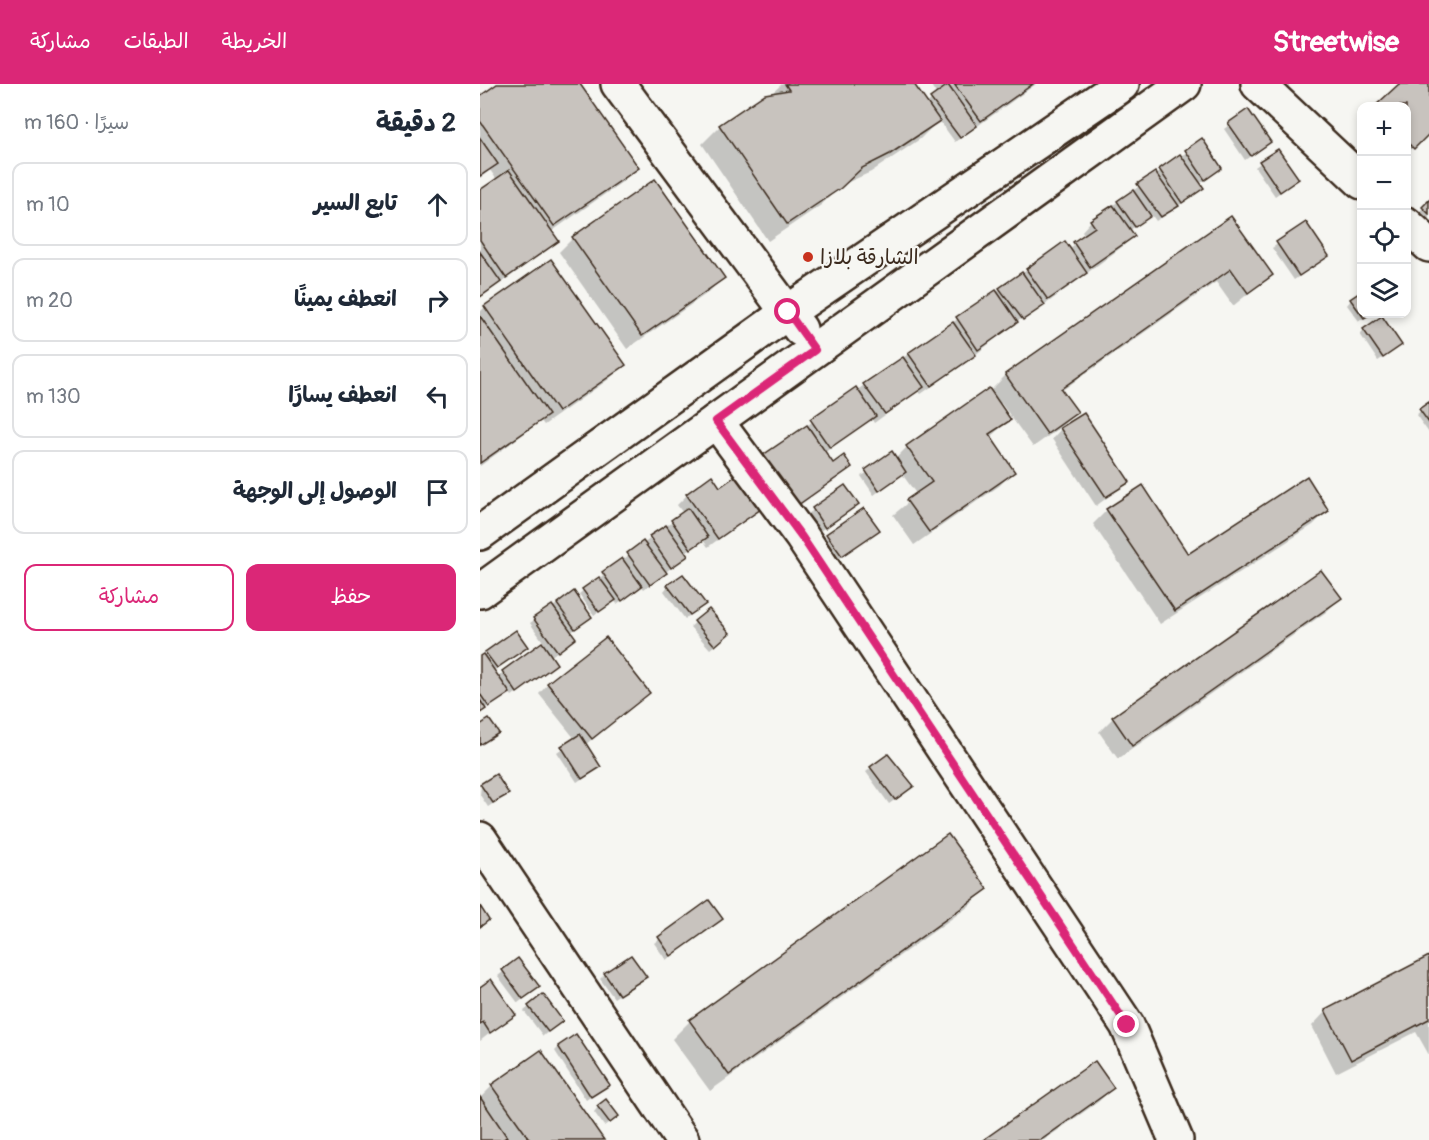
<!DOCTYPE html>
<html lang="ar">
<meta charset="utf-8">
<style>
body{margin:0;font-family:Pangolin,"Playpen Sans Arabic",sans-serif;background:#f6f6f7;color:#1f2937;direction:rtl}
.controls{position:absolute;right:18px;top:18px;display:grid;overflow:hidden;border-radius:12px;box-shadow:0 3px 9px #0003}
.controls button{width:54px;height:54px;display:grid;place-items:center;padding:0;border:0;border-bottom:2px solid #e0e1e3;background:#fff;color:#1f2937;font:30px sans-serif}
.stop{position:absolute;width:18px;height:18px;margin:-14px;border:4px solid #db2777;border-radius:50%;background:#fff}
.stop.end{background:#db2777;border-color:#fff;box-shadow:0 2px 6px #0008}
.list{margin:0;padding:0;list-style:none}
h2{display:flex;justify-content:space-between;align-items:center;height:78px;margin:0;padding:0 24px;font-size:26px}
h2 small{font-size:20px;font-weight:400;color:#747a83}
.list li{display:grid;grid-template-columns:39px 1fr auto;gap:18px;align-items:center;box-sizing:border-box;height:84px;margin:0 12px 12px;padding:0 12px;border:2px solid #e0e1e3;border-radius:12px}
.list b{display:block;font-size:22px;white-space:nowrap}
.list em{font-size:20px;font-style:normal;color:#747a83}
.actions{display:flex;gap:12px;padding:18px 24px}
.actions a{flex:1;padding:14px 0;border:2px solid #db2777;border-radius:12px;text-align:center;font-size:21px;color:#db2777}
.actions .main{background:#db2777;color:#fff}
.icon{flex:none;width:33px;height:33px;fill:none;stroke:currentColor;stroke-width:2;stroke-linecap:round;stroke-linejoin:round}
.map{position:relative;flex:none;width:949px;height:1056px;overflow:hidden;direction:ltr}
header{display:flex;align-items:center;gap:36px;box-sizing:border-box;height:84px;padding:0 30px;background:#db2777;color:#fff}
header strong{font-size:28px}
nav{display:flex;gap:33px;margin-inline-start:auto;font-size:21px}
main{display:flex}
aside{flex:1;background:#fff}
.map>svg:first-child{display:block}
.shadow{fill:#0003}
.building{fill:#c8c3be;stroke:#3b2a1e;stroke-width:1.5}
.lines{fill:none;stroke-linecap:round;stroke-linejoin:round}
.minor-casing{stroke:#3b2a1e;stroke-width:38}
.minor{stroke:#f6f6f2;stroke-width:33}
.route{stroke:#db2777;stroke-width:8}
.poi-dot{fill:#c8321e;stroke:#f6f6f2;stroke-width:2}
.labels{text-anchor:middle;stroke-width:4.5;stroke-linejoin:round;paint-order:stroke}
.poi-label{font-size:21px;fill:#3b2a1e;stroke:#f6f6f2;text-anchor:start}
</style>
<header>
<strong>Streetwise</strong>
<nav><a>الخريطة</a><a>الطبقات</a><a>مشاركة</a></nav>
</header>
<main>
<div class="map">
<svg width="949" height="1056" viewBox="0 0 949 1056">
<rect width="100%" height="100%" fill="#f6f6f2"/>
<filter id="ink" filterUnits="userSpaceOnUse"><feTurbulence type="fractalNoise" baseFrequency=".0167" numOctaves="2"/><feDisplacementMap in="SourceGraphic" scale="12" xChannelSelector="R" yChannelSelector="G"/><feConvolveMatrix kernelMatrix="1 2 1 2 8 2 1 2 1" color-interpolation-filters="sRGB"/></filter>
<g filter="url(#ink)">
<g class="shadow">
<path d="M19,0H98L157,83L142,98L71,148L77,157L67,166L0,214V108L17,96L10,86L0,94V14Z"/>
<path d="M302,0H432L446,20L457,11L450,0H556L475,58L459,36L440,55L391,88L362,101L341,121L288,157L222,60L240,42L286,11L291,10Z"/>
<path d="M921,0H949V48L926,70V22H897Z"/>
<path d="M768,27L785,62L765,76L744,45Z"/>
<path d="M722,57L736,88L719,100L722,104L717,109L676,137L671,130L649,147L653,152L643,162L558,226L536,238L484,280L441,310L438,307L394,339L391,334L344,369L353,381L370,383L308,430L274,382L284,372L547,186L589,165L605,152L602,147L611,137Z"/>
<path d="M797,67L813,99L795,112L775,83Z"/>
<path d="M949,118V159L929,138Z"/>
<path d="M751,134L791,191L753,222L736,198L581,307L596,328L581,343L553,363L521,319L519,321L529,336L510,353L533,388L519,402L434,461L413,431L437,411L422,390L394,411L381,392L415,375L427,363L510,307L526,291Z"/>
<path d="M826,140L847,172L814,196L792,164Z"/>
<path d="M93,154L243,193L229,208L147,265L79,168Z"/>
<path d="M871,216L882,230H891L879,237L867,221Z"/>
<path d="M5,223L144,281L129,295L64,341L61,337L0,382V228Z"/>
<path d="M884,246L916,265L898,277L880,250Z"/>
<path d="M949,320V349L936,331Z"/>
<path d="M581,345L648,398L616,422L572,355Z"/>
<path d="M365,403L377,420L340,447L328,430Z"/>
<path d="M240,405L279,425L228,463L223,456L204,469L201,476L164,505L161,501L137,520L134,516L114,531L99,510L203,429L197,421L207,411Z"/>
<path d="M627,426L707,472L847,427L833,441L680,540L613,440Z"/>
<path d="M398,446L357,476L343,455L347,451Z"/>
<path d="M188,502L219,524L205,535L184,507Z"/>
<path d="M93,509L106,537L90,549L89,559L70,573L75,580L32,612L29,608L0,628V574L6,569L42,567L13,587L17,593L64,559L50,539Z"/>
<path d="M860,514L846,528L638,675L619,648L633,634Z"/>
<path d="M229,527L244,554L230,565L210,543Z"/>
<path d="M68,600L168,609L105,661L119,683L97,698L77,668L95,655L59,610Z"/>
<path d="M391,684L427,707L409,720L386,688Z"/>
<path d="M1,701L27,710L8,723L0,711Z"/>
<path d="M506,805L488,823L230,1007L192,955L210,937Z"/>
<path d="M229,818L241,835L186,876L174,859Z"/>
<path d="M949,874V971L936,948L856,989L832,942L846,927Z"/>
<path d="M38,876L58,903L38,919L18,892Z"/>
<path d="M125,890L165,893L134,914L120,895Z"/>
<path d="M0,905L34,930L0,957Z"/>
<path d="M63,912L76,941L63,952L44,927Z"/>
<path d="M79,963L128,1001L106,1016L75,967Z"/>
<path d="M12,1002L122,1056H26L24,1054L0,1056V1014Z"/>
<path d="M633,1004L618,1018L564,1056H505Z"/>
<path d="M118,1023L132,1036L124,1042L114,1028Z"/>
</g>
<g class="building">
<path d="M17,0H100L159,84L74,142L0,37V12Z"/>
<path d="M305,0H434L460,37L410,70L382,84L361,104L307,140L239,41L285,10L309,6Z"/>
<path d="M474,0H553L501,37Z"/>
<path d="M919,0H949V50L934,65L926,57V22H895Z"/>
<path d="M468,1L497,42L480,54L450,14Z"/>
<path d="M768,25L791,58L771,72L748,39Z"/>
<path d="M0,54L18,80L0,92Z"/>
<path d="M722,54L742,84L725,96L705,66Z"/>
<path d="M798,65L819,95L800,108L779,77Z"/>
<path d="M700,70L724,104L702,119L679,85Z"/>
<path d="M29,86L79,157L26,194L0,156V106Z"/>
<path d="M675,88L699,122L681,133L657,100Z"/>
<path d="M175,95L245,194L162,252L92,153Z"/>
<path d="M653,106L671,132L655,143L637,117Z"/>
<path d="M949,116V130L942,123Z"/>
<path d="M633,121L655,152L610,183L593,158L615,143L610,136Z"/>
<path d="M751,132L793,191L768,209L751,185L581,305L598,328L567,350L525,290Z"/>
<path d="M826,138L849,172L819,192L796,158Z"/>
<path d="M585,157L607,189L568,216L546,185Z"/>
<path d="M0,168L21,198L0,213Z"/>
<path d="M71,175L146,281L78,328L4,222Z"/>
<path d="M542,188L565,221L543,236L519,204Z"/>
<path d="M516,206L538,238L498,266L476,233Z"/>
<path d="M882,207V230H891L884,234L870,215Z"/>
<path d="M0,232L69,331L0,379Z"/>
<path d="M902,232L922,261L903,274L883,245Z"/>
<path d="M473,238L496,271L451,302L428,269Z"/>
<path d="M423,273L444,303L405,330L383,300Z"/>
<path d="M376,303L396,332L350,364L330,335Z"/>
<path d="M509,304L531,336L509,350L535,388L449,448L426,416L452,398L426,362Z"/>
<path d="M949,318V339L939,325Z"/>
<path d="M604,329L650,398L626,413L580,344Z"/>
<path d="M327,341L353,379L364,371L372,383L318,421L283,371Z"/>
<path d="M412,367L426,388L399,407L385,386Z"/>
<path d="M232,391L240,403L257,391L281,425L238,455L206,410Z"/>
<path d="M827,392L849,427L695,527L626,425L663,401L708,470Z"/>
<path d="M365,401L379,420L345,444L332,424Z"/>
<path d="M208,424L228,453L211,465L191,436Z"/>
<path d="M384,424L400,446L362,472L346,450Z"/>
<path d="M186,441L208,472L191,484L169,452Z"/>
<path d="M163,457L187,489L170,501L147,469Z"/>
<path d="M142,474L162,502L142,517L122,488Z"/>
<path d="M841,486L862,514L652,662L632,633Z"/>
<path d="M203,490L226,520L210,531L187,501Z"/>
<path d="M119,493L136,516L119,528L102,505Z"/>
<path d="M94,507L112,533L95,545L77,520Z"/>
<path d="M72,521L96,554L78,568L53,534Z"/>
<path d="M229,525L250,549L235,562L214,537Z"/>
<path d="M36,546L48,563L17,584L5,568Z"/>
<path d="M126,553L170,609L112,655L67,599Z"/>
<path d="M62,558L77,580L37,609L22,587Z"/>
<path d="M3,570L30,609L9,623L0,610V572Z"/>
<path d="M0,616L6,625L0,629Z"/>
<path d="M9,635L19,649L0,661V641Z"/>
<path d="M100,650L121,683L102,695L81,662Z"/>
<path d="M408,670L434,702L415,716L390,683Z"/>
<path d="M16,690L29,710L13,719L0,700Z"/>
<path d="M468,750L508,805L249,991L209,936Z"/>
<path d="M229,816L243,835L191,872L178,853Z"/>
<path d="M0,822L9,836L0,843Z"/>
<path d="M151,871L167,893L139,911L124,889Z"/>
<path d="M949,872V935L871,976L845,926Z"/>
<path d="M38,874L60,903L43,915L22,886Z"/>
<path d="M11,895L36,931L10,949L3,938L0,940V903Z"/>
<path d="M63,910L83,937L68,948L48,922Z"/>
<path d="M96,950L130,1001L111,1013L78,962Z"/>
<path d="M61,966L124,1056H50L11,1001Z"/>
<path d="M615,977L634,1004L561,1056H503Z"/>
<path d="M0,1013L27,1053L22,1056H0Z"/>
<path d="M126,1015L139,1032L130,1039L117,1022Z"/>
</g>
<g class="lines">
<g class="minor-casing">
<g id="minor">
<path d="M138,0L320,245"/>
<path d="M778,0L882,98"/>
<path d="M926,140L949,161"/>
<path d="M236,337L322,453L647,941L696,1056"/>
<path d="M0,449L308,228L642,0"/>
<path d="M0,507L704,0"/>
<path d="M0,755L202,1056"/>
</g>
</g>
<use href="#minor" class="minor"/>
</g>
</g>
<g class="lines" filter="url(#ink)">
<path class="route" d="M308,228L335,266L236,337L322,453L647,941"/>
</g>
<circle class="poi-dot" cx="328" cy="173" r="6"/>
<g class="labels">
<g class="poi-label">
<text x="340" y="180">الشارقة بلازا</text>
</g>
</g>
</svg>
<div class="controls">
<button>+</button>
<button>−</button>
<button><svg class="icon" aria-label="locate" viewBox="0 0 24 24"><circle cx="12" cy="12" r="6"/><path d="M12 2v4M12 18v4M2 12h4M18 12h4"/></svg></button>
<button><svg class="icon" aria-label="layers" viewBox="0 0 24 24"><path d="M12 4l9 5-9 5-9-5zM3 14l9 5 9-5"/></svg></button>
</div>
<div class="stop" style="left:308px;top:228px"></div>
<div class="stop end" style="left:647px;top:941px"></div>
</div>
<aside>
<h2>2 دقيقة<small>سيرًا · 160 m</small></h2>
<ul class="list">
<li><svg class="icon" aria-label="ahead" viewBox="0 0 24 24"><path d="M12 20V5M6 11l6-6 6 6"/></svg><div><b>تابع السير</b></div><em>10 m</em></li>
<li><svg class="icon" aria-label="right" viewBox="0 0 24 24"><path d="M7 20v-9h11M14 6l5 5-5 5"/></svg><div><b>انعطف يمينًا</b></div><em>20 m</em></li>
<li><svg class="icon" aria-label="left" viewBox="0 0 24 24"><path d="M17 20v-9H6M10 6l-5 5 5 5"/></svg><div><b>انعطف يسارًا</b></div><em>130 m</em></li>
<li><svg class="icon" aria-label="arrive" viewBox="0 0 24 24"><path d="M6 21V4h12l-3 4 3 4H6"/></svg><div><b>الوصول إلى الوجهة</b></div></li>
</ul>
<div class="actions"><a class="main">حفظ</a><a>مشاركة</a></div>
</aside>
</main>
